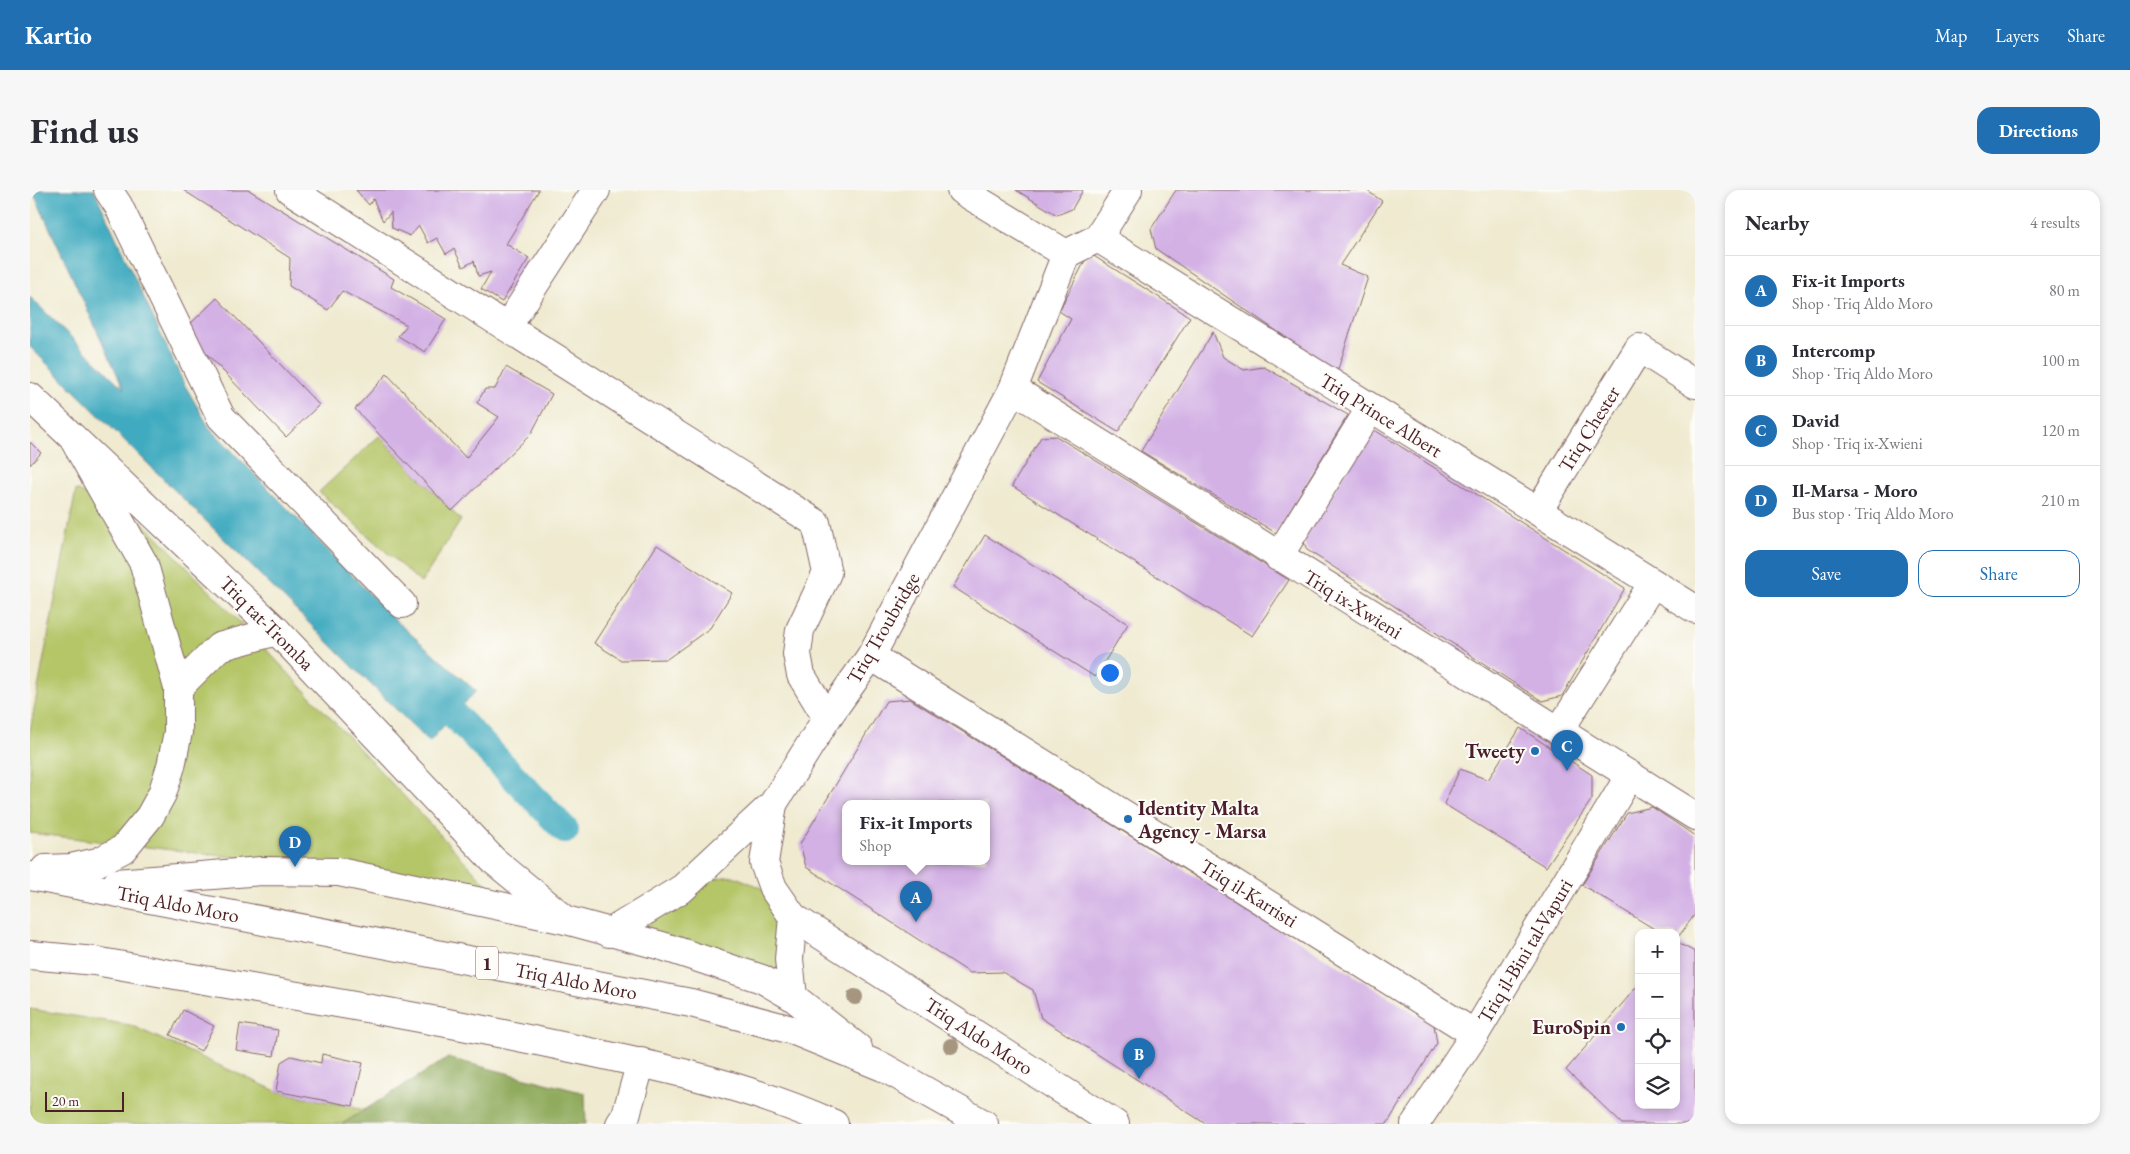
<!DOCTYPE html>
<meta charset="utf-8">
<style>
body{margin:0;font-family:"EB Garamond",serif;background:#f7f7f7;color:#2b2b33}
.controls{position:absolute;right:15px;bottom:15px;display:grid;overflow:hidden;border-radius:10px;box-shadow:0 2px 8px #0003}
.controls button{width:45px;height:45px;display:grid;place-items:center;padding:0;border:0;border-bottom:1px solid #e1e1e2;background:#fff;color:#2b2b33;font:25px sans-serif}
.scale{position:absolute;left:15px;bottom:12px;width:79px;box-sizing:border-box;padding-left:5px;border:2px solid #4a1f2b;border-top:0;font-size:14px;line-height:18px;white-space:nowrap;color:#4a1f2b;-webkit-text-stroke:4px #fdfcf7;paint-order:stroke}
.you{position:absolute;left:1079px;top:482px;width:18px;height:18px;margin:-12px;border:4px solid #fff;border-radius:50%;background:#1a73e8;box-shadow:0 0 0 8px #1a73e833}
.badge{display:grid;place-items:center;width:32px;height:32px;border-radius:50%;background:#1f6fb2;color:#fff;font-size:16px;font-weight:700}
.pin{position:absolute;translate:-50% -41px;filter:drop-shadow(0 1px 2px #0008)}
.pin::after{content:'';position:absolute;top:26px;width:18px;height:15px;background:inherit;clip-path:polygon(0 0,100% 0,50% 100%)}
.popup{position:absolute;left:812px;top:610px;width:148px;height:65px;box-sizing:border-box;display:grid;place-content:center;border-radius:10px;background:#fff;filter:drop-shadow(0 1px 4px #0005);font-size:16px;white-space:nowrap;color:#7c7c81}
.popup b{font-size:19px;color:#2b2b33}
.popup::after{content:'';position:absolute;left:50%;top:100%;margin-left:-10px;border:10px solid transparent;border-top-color:#fff}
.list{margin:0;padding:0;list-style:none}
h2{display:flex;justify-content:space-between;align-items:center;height:65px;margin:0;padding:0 20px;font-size:21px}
h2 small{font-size:16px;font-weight:400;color:#7c7c81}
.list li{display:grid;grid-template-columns:32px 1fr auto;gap:15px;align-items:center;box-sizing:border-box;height:70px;padding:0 20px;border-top:1px solid #e1e1e2}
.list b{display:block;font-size:19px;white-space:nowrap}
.list p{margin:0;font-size:16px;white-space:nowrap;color:#7c7c81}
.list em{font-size:16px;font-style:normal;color:#7c7c81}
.actions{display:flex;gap:10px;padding:15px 20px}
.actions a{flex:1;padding:11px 0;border:1px solid #1f6fb2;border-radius:15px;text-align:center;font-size:18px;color:#1f6fb2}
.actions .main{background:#1f6fb2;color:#fff}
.icon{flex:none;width:28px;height:28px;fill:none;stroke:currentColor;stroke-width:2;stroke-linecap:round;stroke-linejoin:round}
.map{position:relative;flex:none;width:1665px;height:934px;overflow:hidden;border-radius:15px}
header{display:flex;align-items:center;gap:30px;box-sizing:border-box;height:70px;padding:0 25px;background:#1f6fb2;color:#fff}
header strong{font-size:24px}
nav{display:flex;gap:28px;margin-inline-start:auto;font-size:18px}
.intro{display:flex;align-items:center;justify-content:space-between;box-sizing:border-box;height:120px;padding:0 30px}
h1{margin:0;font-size:35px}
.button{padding:12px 22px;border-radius:15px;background:#1f6fb2;color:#fff;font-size:18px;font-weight:700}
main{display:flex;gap:30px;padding:0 30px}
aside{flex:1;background:#fff;border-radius:15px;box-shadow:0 2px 8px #0003}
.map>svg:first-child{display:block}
.green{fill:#b5c669;stroke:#80724a}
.forest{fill:#90ab5d;stroke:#6d6544}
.water{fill:#41abc0;stroke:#466576}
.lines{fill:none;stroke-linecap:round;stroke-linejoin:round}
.canal{stroke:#41abc0;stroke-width:28}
.building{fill:#d3b1e5;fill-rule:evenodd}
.minor-casing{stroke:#846665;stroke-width:30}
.highway-casing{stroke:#846665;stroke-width:30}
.minor{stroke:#fff;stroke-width:28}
.highway{stroke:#fff;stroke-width:28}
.tree{fill:#a69680}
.poi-dot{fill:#1f6fb2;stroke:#fdfcf7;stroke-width:2}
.labels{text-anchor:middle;stroke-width:4;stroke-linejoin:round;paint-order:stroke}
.shield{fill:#fdfcf7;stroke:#806168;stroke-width:1}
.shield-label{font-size:19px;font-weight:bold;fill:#4a1f2b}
.street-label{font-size:20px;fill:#4a1f2b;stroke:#fdfcf7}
.poi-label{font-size:20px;font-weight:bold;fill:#4a1f2b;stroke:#fdfcf7;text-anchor:end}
</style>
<header>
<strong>Kartio</strong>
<nav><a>Map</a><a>Layers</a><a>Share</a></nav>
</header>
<div class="intro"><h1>Find us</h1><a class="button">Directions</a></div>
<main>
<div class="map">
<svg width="1665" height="934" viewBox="0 0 1665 934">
<rect width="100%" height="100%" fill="#fdfcf7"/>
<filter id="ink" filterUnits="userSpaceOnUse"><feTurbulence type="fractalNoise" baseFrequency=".02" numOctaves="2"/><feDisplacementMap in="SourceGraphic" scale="10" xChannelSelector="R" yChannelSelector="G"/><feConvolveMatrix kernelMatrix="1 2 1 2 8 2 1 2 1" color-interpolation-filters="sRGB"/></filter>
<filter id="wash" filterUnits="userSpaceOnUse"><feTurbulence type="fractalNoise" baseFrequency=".0096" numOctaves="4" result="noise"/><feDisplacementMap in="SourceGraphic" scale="20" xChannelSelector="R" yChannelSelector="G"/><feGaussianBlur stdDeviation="1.12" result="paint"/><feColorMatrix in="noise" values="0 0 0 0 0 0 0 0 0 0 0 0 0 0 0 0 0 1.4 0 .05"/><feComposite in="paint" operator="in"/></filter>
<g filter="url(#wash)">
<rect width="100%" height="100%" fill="#efead0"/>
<g class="green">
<path d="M349,246L431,330L391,393L289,302Z"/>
<path d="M46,300L114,333L232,455L460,698L0,643V540Z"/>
<path d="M703,686L730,697L746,715L750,786L611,739L679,689Z"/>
<path d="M0,819L100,835L246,901L335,920L312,934H0Z"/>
</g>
<path class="forest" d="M418,868L555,903L556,934H312Z"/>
<path class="water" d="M2,0H64L153,192L179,237L366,431L446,501L399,552L0,157V107L94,199Z"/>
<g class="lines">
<path class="canal" d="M399,499L535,640"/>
</g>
<g id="blocks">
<g class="building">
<path d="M153,0H219L364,89L361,97L416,129L395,162L368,146L377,135L312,101L298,120L259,96L260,68Z"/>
<path d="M326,0H509L476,54L499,68L472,112L451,99L461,82L448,86L444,71L433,77L424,59L416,64L407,48L398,53L389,36L380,46L362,38L361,22L353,31L343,9L339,15Z"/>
<path d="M986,0H1053L1042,19L1027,25Z"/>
<path d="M1146,0H1336L1352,11L1310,75L1338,87L1307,182L1126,59L1121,39Z"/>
<path d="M1059,63L1160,127L1088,242L1007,192L1041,129L1029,121Z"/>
<path d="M187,108L289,215L256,247L154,140Z"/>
<path d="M1183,142L1193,167L1214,180L1234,177L1318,225L1246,343L1111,261Z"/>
<path d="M476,177L522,204L501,244L422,321L325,219L357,184L436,268L469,227L447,213L455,199H465Z"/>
<path d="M1343,239L1595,398L1532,506L1512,511L1277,360L1273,350Z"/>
<path d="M1026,246L1259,390L1222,446L982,296L1011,247Z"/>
<path d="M0,252L11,263L0,275Z"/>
<path d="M955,345L1098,434L1065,487L923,397Z"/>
<path d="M627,355L702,403L680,438L637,469L591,470L564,453Z"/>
<path d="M880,509L1404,835L1407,853L1357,934H1176L1011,828L1003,800L972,782L940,783L776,677L770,654L856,511ZM816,613H956V671H816Z"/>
<path d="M1490,538L1562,585V609L1516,677L1414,614L1430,579L1458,590Z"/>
<path d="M1622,617L1665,646V724L1646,750V743H1631L1552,695L1597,623Z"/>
<path d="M1646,752L1665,762V934H1592L1536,880L1609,794V915H1646Z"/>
<path d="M153,820L184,836L171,861L140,845Z"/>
<path d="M210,834L248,840L244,866L206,860Z"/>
<path d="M292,864L333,873L323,916L246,901L251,872L261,866L291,873Z"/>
</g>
</g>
</g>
<g filter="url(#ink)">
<use href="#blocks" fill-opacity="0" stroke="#846665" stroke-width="1"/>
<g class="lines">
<g class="minor-casing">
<g id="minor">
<path d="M78,0L88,15L191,227L372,414"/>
<path d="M260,0L786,333L797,383L770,440L767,464L771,485L797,528"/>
<path d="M931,0L1036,64"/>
<path d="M1068,48L1098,0"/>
<path d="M1036,64L1068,48L1665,419"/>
<path d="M477,137L566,0"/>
<path d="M983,199L1665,626"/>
<path d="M0,207L247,441L463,670L536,730"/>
<path d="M1508,321L1609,158L1665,194"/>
<path d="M1248,367L1340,219"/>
<path d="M841,466L1445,844"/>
<path d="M1529,541L1623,393"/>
<path d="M743,614L734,673L743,698L763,727L1085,934"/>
<path d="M579,743L653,698L743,614L797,528L841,466L983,199L1036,64"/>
<path d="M763,807L759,769L763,727"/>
<path d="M590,934L596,925L611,872"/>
<path d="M1385,934L1445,844L1600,585"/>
</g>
</g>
<g class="highway-casing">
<g id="highway">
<path d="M148,498L189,457L247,441"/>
<path d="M15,679L41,678L68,672L93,659L120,626L132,604L141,576L148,542V498L114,374L43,248"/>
<path d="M0,686L661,813L762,840L853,877L954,934"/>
<path d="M87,693L231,681L309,682L536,730L632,756L732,789L763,807L828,858"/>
<path d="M0,765L65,771C217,798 371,822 522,854C618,874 714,893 804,934"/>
</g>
</g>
<use href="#minor" class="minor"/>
<use href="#highway" class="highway"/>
</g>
<g class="tree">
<circle cx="825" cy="807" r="8"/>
<circle cx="921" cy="856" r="8"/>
</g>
</g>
<g class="poi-dot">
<circle cx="1505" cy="561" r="5"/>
<circle cx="1098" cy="629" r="5"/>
<circle cx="1591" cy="837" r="5"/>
</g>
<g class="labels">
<rect class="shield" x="446" y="756.5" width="22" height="33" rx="4"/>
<g class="shield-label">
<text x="457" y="780">1</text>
</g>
<g class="street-label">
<text transform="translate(1351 225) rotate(32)" y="7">Triq Prince Albert</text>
<text transform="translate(1559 239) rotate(-58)" y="7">Triq Chester</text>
<text transform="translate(1323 414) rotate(32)" y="7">Triq ix-Xwieni</text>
<text transform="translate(237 433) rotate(45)" y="7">Triq tat-Tromba</text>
<text transform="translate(853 438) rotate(-60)" y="7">Triq Troubridge</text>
<text transform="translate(1219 703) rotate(32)" y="7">Triq il-Karristi</text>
<text transform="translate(148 714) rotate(11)" y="7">Triq Aldo Moro</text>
<text transform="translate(1495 761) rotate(-59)" y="7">Triq il-Bini tal-Vapuri</text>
<text transform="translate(546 791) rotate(11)" y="7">Triq Aldo Moro</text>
<text transform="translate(949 846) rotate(33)" y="7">Triq Aldo Moro</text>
</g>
<g class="poi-label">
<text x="1495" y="568">Tweety</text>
<text x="1108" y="625" text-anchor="start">Identity Malta<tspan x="1108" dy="23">Agency - Marsa</tspan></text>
<text x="1581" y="844">EuroSpin</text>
</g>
</g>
</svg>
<div class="controls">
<button>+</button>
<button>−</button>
<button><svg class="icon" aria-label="locate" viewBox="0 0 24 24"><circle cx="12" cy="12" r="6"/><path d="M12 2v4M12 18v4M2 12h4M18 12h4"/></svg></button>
<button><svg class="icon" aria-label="layers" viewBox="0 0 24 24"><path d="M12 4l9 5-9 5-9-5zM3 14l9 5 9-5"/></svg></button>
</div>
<div class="scale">20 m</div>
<div class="you"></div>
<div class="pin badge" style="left:886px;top:732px">A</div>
<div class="popup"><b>Fix-it Imports</b>Shop</div>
<div class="pin badge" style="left:1109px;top:889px">B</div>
<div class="pin badge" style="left:1537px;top:581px">C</div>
<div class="pin badge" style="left:265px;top:677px">D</div>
</div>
<aside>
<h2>Nearby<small>4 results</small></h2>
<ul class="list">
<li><span class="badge">A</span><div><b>Fix-it Imports</b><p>Shop · Triq Aldo Moro</p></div><em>80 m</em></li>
<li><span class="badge">B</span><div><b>Intercomp</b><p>Shop · Triq Aldo Moro</p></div><em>100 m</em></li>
<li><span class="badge">C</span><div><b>David</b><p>Shop · Triq ix-Xwieni</p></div><em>120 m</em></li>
<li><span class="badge">D</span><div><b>Il-Marsa - Moro</b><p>Bus stop · Triq Aldo Moro</p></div><em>210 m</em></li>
</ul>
<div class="actions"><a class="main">Save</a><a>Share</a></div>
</aside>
</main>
